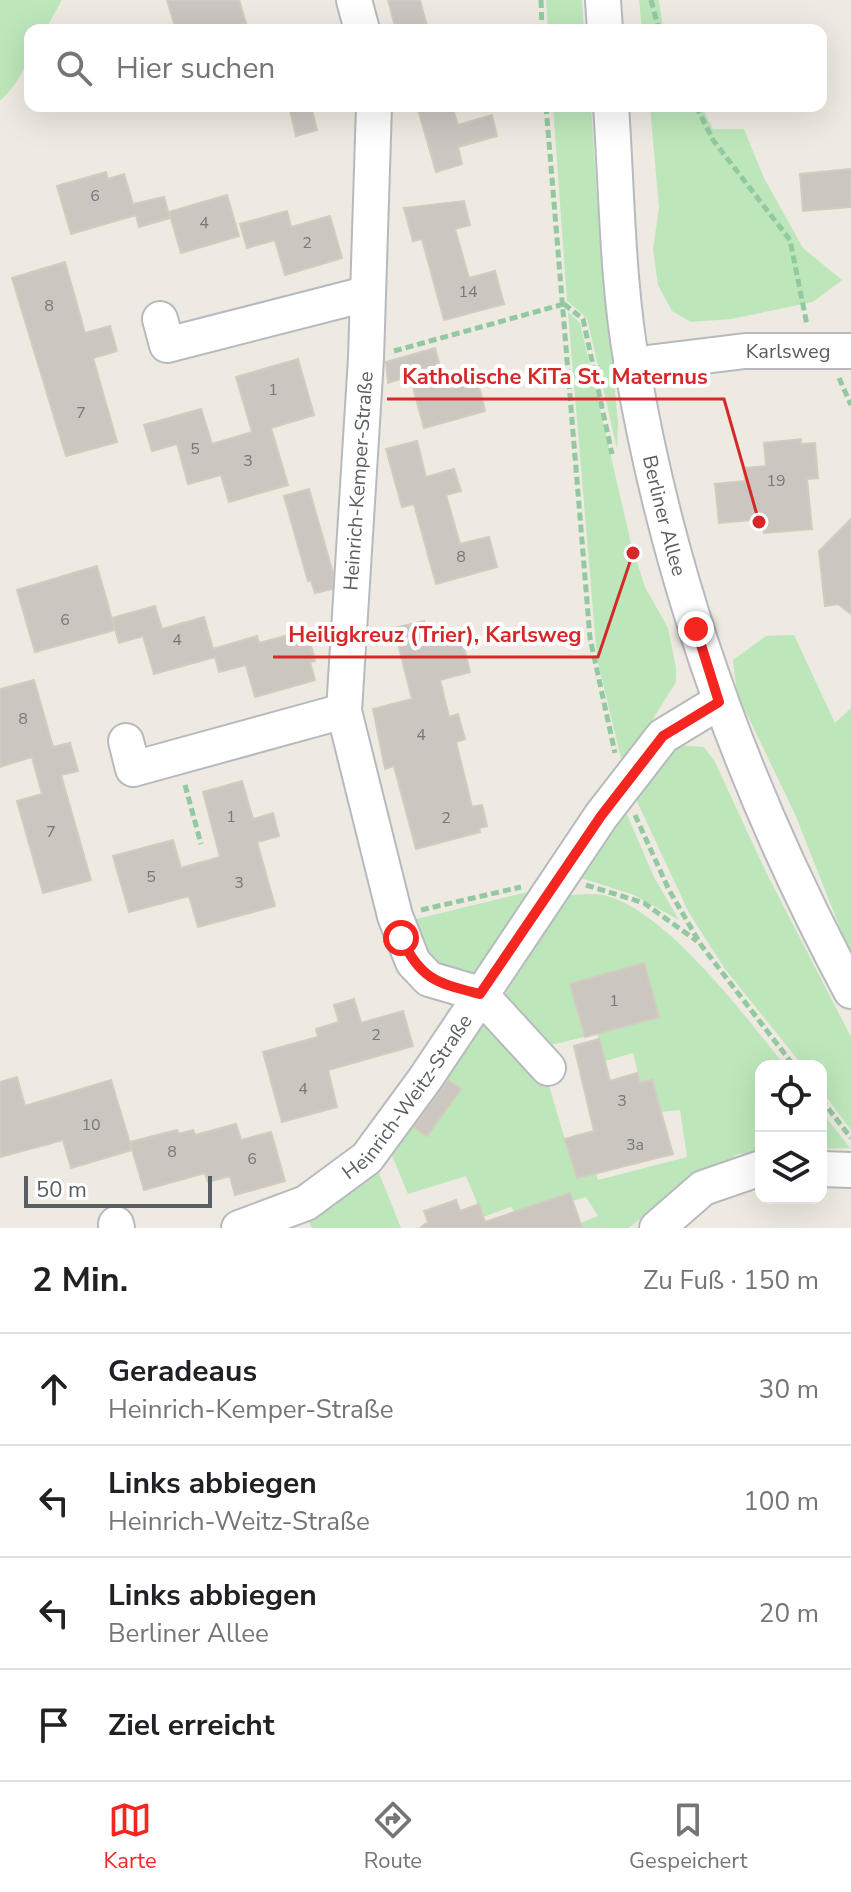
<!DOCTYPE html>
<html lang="de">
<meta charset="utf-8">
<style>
body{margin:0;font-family:"Nunito Sans",sans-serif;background:#f6f6f6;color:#202124}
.controls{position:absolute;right:24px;bottom:24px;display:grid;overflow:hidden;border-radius:16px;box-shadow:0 8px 32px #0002}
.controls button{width:72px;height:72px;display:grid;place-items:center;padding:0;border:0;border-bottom:2px solid #e0e0e0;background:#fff;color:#202124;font:40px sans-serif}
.scale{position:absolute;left:24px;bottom:20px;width:188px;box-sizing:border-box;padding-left:8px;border:4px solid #595e63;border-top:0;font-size:22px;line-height:28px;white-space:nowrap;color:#595e63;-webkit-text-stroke:6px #fff;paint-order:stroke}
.stop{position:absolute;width:24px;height:24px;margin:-18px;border:6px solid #f52520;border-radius:50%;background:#fff}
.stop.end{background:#f52520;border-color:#fff;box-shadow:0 2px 8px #0008}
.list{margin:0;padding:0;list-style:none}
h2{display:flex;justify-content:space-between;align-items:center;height:104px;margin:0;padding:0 32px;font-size:34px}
h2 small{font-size:26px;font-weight:400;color:#757577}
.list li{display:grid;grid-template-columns:52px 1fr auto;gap:24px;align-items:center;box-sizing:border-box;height:112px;padding:0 32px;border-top:2px solid #e0e0e0}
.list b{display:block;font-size:30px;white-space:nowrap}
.list p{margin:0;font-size:26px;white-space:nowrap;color:#757577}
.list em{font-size:26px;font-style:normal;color:#757577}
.icon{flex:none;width:44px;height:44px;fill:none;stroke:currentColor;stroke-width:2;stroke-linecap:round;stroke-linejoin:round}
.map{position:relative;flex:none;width:851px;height:1228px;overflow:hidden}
.search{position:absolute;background:#fff;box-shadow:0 8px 32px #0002;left:24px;right:24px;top:24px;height:88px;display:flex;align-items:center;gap:20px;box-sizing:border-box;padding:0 28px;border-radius:16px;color:#757577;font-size:30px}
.sheet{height:552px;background:#fff}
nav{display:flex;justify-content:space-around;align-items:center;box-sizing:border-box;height:112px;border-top:2px solid #e0e0e0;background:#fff;font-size:22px;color:#757577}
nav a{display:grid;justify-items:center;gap:4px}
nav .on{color:#f52520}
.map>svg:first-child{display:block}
.green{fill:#bde7bb}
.building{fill:#cbc6c0;stroke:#d3cbbf;stroke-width:2}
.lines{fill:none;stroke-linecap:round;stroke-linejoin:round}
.minor-casing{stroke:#b6babf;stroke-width:38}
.path{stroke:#93c9a0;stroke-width:5;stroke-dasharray:8 4;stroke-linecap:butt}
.minor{stroke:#fff;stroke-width:34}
.route{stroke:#f52520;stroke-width:10}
.labels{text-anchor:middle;stroke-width:8;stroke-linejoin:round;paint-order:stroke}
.number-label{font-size:16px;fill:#76787a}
.street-label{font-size:20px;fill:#595e63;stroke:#fff}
.leader{fill:none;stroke:#d62828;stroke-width:3}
.callout-dot{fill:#d62828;stroke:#fff;stroke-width:3}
.callout-label{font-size:22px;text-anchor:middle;font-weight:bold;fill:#d62828;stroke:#fff;stroke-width:8;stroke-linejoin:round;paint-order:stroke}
</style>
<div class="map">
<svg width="851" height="1228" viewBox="0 0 851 1228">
<rect width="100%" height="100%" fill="#eeeae1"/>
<g class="green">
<path d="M0,0H62L45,30H30C30,62 23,78 0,101Z"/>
<path d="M546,0H582L584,30H548Z"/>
<path d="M639,0H659L663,30H642Z"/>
<path d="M553,106H591L599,227L618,422L617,449L587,318L567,301Z"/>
<path d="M650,106H701L713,129H744L764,178L803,248L842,280L813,302L731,319L691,322L672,311L658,285L653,249L659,208Z"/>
<path d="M568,312L580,323L631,543L645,587L668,628L676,668V682L623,767L597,658Z"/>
<path d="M794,635L835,723L851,708V956L795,814L737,694L733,660L766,636Z"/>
<path d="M676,745L704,747L715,762L766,872L851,1037V1130L821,1090V1066H803L725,969L689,913L635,797Z"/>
<path d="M625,810L654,877L679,920L634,895L578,877Z"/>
<path d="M540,889L491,965L470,976L423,961L408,921Z"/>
<path d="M569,895C581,895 595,893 607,896C667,912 747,1018 785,1066H761V1153L738,1154L678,1188L629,1228H582L580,1223L598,1216L586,1197L572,1201L569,1193L514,1212L511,1207L483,1217L466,1176L408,1194L390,1151L410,1124L427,1136L461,1090L444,1077L487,1013L548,1082L571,1160L590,1155L598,1180L687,1157L680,1110L661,1112L652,1080L640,1083L633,1053L605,1061L597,1034L644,963L570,984L584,1037L543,1047L499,1004Z"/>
<path d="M821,1111L850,1148L821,1149Z"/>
<path d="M377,1168L401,1228H312L309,1222Z"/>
</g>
<g class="building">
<path d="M167,0H239L246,23L221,30H176Z"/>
<path d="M388,0H420L428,30H396Z"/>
<path d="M289,106H311L317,130L296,136Z"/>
<path d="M417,106H452L458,125L492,115L497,136L458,147L462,164L436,172Z"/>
<path d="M851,169V207L803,211L800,174Z"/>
<path d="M106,172L108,179L124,174L133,204L164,197L170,218L139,227L136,215L71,234L57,186Z"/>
<path d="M227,195L239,236L181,253L169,212Z"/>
<path d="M464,201L470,225L455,229L469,278L495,271L504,304L444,320L422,239L413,241L404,208Z"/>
<path d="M287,211L291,227L330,216L342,258L285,275L275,240L247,248L240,224Z"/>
<path d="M65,262L85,333L110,326L117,351L93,358L117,442L66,456L12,278Z"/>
<path d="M435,348L444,382L476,374L485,411L424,428L410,376L388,383L386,362Z"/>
<path d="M298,359L314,415L271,428L288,485L229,502L221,475L188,484L177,444L152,451L144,425L201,409L212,444L252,432L236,377Z"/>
<path d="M801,439V444L815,443L818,478L807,479L812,529L764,533L763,519L719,523L715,484L745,481L744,468L766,466L764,443Z"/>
<path d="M417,441L426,477L454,469L461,491L446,495L460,544L489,537L497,567L436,584L414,504L402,507L386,449Z"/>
<path d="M309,489L333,573L332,589L315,593L311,580L308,581L284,496Z"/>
<path d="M851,519V614L838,604L825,606L819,551Z"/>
<path d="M97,566L115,630L35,652L17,590Z"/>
<path d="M155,606L162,629L204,617L213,649L257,636L259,643L307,630L315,661L310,662L315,680L255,697L246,665L219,672L215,657L154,674L143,636L119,643L112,618Z"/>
<path d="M424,621L429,639L460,631L470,672L440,680L449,717L458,714L465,739L456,742L472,807L482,805L487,826L479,828L480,832L416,849L394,766L385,769L373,709L412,699L394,628Z"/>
<path d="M34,680L53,747L70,743L78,771L61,775L91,880L43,893L17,801L42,794L32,757L0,767V689Z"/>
<path d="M242,781L253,819L273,813L279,836L257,842L275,906L198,927L189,896L129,912L113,856L173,840L181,868L220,857L203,792Z"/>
<path d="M644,963L659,1017L585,1037L570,984Z"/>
<path d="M354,999L361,1023L403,1011L413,1046L328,1070L337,1107L282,1122L263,1052L318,1037L316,1029L339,1022L334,1005Z"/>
<path d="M599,1039L610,1081L637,1073L640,1083L652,1080L673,1154L577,1178L565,1139L594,1131L574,1046Z"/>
<path d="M17,1077L25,1106L111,1080L132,1150L71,1168L63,1140L0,1157V1082Z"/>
<path d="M448,1080L461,1089L427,1136L414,1127Z"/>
<path d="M236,1124L241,1140L271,1132L285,1181L235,1195L230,1176L208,1182L205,1173L144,1190L130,1142L177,1130L179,1134L193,1130L195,1135Z"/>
<path d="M570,1193L582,1228H420L428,1222L424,1211L456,1200L460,1211L479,1204L485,1222Z"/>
</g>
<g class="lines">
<g class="minor-casing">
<g id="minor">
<path d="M354,0L362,30"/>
<path d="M603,0L605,30"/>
<path d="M374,106L366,358L344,711L395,916L413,962L429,979L480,994L548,1068"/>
<path id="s1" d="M611,106C617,192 617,280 632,365C669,585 746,795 851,991"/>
<path d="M160,319L167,345L366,294"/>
<path id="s2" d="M631,365L745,351H851"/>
<path d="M126,741L133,769L344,711"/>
<path d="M821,1169L851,1170"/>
<path d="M116,1224L117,1228"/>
<path id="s3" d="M239,1228L306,1203L367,1158L425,1079L601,816L663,736L719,702"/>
<path d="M657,1228L703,1188L761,1168"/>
</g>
</g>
<g class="path">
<path d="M541,0L542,30"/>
<path d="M651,0L659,30"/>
<path d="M546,106L590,638L615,753"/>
<path d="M696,106L713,140L790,240L807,325"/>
<path d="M564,304L583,319L612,454"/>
<path d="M394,351L564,304"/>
<path d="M839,378L851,405"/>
<path d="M185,785L201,844"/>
<path d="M635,815L669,890L701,945L794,1066"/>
<path d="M586,885L644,903L697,941"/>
<path d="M421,910L521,887"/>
<path d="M821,1099L851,1138"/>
</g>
<use href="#minor" class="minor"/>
</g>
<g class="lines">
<path class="route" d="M401,938C421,980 437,983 480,994L601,816L663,736L719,702L696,629"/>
</g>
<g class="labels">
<g class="number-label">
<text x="95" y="201">6</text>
<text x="204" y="228">4</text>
<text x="307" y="248">2</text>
<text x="468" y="297">14</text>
<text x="49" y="311">8</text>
<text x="273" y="395">1</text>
<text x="81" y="418">7</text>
<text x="195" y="454">5</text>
<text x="248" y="466">3</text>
<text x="776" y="486">19</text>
<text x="461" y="562">8</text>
<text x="65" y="625">6</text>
<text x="177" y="645">4</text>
<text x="23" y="724">8</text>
<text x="421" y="740">4</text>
<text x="231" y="822">1</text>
<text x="446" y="823">2</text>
<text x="51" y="837">7</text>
<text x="151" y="882">5</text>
<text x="239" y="888">3</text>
<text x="614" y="1006">1</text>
<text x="376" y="1040">2</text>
<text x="303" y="1094">4</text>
<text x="622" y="1106">3</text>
<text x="91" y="1130">10</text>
<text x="635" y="1150">3a</text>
<text x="172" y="1157">8</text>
<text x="252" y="1164">6</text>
</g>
<g class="street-label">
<text dy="7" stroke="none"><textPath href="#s2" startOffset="158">Karlsweg</textPath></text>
<text transform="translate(358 481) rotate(-86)" y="7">Heinrich-Kemper-Straße</text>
<text dy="7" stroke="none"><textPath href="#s1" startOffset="414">Berliner Allee</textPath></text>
<text dy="7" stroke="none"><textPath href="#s3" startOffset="220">Heinrich-Weitz-Straße</textPath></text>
</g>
</g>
<path class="leader" d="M759 522L724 399H387M633 553L598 657H273"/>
<g class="callout-dot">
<circle cx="759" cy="522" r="8"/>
<circle cx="633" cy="553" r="8"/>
</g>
<g class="callout-label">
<text x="555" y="384">Katholische KiTa St. Maternus</text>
<text x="435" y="642">Heiligkreuz (Trier), Karlsweg</text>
</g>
</svg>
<div class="controls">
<button><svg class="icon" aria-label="locate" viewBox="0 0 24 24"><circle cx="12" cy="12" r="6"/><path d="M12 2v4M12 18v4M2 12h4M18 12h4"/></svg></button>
<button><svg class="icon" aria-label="layers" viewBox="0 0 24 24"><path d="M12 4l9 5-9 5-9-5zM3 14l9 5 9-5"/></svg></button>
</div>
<div class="scale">50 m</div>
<div class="stop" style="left:401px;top:938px"></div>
<div class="stop end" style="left:696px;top:629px"></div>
<div class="search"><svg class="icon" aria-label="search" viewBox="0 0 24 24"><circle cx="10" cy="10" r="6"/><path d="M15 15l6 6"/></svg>Hier suchen</div>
</div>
<section class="sheet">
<h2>2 Min.<small>Zu Fuß · 150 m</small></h2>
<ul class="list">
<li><svg class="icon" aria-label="ahead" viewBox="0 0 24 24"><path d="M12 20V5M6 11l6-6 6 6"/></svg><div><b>Geradeaus</b><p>Heinrich-Kemper-Straße</p></div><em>30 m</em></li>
<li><svg class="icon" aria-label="left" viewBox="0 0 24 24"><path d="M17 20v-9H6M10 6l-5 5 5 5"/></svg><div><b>Links abbiegen</b><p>Heinrich-Weitz-Straße</p></div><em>100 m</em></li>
<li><svg class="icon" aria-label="left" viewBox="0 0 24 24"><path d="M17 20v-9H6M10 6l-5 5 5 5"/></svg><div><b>Links abbiegen</b><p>Berliner Allee</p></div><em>20 m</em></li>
<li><svg class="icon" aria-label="arrive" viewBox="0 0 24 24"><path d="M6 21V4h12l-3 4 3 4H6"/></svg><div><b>Ziel erreicht</b></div></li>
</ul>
</section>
<nav>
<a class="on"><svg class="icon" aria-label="map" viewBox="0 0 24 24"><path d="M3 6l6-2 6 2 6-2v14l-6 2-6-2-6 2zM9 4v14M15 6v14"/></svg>Karte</a>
<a><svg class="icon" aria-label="directions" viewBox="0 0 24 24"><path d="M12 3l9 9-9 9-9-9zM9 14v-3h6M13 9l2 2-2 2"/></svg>Route</a>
<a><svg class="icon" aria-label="saved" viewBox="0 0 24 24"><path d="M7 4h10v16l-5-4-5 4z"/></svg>Gespeichert</a>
</nav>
